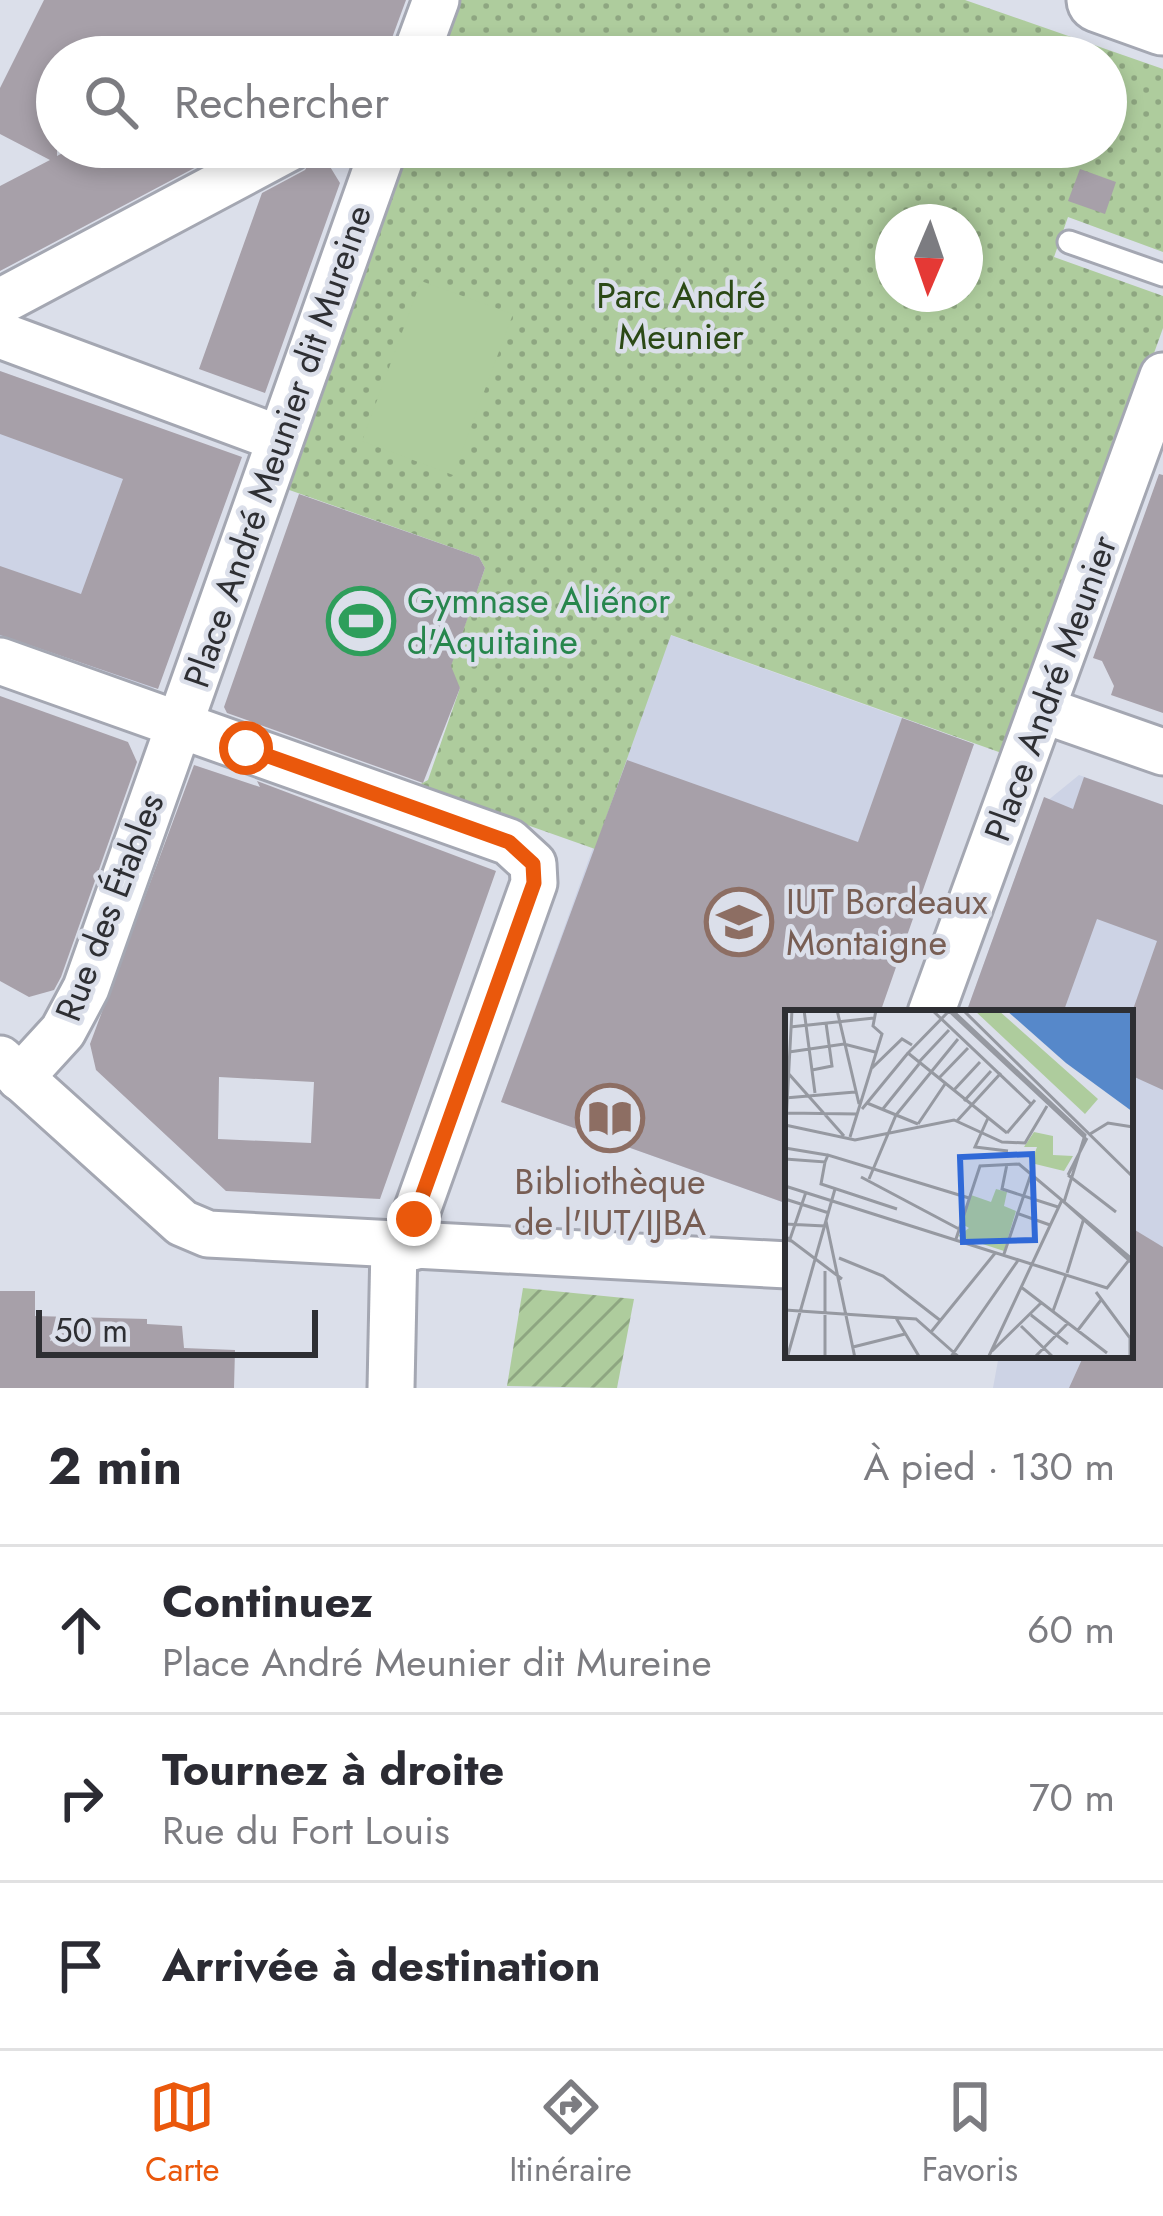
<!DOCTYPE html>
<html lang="fr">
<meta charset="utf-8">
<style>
body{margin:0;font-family:Jost,sans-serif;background:#f2f2f3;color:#2b2b33}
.compass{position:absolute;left:875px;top:204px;width:108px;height:108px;border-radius:50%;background:#fff;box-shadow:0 6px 18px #0003;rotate:182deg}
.scale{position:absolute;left:36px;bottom:30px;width:282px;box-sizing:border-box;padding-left:12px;border:6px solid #2e2f33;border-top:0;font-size:33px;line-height:42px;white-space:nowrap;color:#2e2f33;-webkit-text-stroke:9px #dbdfea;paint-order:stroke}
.stop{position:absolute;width:36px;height:36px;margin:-27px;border:9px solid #ea580c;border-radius:50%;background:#fff}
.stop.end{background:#ea580c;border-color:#fff;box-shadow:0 3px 12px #0008}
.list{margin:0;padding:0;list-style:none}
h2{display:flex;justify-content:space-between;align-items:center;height:156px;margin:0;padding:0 48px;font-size:51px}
h2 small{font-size:39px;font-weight:400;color:#7c7c81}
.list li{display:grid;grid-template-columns:78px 1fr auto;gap:36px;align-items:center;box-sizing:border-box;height:168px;padding:0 48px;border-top:3px solid #e1e1e2}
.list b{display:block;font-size:45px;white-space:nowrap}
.list p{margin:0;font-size:39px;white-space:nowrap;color:#7c7c81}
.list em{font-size:39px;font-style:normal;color:#7c7c81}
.icon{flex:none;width:66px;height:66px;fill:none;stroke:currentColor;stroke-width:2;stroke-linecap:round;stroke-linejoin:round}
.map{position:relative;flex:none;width:1163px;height:1388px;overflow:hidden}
.search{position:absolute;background:#fff;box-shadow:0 6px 18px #0003;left:36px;right:36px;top:36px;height:132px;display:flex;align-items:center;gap:30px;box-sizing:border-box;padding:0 42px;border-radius:66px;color:#7c7c81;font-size:45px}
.sheet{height:660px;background:#fff}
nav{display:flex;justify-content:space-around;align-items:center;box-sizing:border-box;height:168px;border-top:3px solid #e1e1e2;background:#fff;font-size:33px;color:#7c7c81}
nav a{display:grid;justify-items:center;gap:6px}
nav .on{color:#ea580c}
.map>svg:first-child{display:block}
.built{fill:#cdd3e5}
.park{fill:url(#park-dots);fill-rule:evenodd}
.garden{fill:url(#garden-furrows)}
.pitch{fill:#aecc9d}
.building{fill:#a7a0a9;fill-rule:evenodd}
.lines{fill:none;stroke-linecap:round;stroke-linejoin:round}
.lane-casing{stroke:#a4a7b2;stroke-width:27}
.street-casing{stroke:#a4a7b2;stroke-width:51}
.secondary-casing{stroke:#a4a7b2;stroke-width:69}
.lane{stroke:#fff;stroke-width:21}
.street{stroke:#fff;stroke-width:45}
.secondary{stroke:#fff;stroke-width:63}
.route{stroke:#ea580c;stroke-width:15}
.labels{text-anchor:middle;stroke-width:9;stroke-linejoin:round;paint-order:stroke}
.park-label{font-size:36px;fill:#2b4916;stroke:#dbdfea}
.street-label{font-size:36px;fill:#2e2f33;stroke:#dbdfea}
.leisure-label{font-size:36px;fill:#27864d;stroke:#dbdfea;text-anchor:start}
.education-label{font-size:36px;fill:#785e54;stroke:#dbdfea;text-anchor:start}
.inset-road{fill:none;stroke:#9699a1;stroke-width:3}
.view{fill:#3069d7;fill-opacity:0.15;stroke:#3069d7;stroke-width:6}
.inset-edge{fill:none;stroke:#2e2f33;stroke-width:6}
</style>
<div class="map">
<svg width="1163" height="1388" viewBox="0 0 1163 1388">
<defs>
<pattern id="park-dots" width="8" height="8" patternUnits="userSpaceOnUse" patternTransform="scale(3)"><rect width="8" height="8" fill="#aecc9d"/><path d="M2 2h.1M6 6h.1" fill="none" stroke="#8ea681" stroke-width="1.8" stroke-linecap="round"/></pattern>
<pattern id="garden-furrows" width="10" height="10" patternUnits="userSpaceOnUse" patternTransform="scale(3)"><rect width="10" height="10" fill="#aecc9d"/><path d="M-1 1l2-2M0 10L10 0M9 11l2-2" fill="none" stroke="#8ea681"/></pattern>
</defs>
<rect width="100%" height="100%" fill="#dbdfea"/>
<g class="built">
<path d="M0,371L236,457L238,466L160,683L153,689L0,637Z"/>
<path d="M670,635L974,744L920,892L788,1013V1204L501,1102Z"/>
<path d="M1079,775L1163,805V1388H993L999,1355H1130V1013H966L1041,806Z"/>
</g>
<path class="park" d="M452,0H965L1163,69V252L1068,217L1054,257L1163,296V328L1010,756L671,635L595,849L417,786L428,780L460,688L448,673L485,568L479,557L278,486L400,147H1106V57H432ZM893,222H965V294H893Z"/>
<path class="garden" d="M523,1288L634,1299L617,1388L507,1386Z"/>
<path class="pitch" d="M421,281L513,314L453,475L362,441Z"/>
<g class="building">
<path d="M44,0H406L385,57H57V156L74,147H234L0,271V186L50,160L0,134V88Z"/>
<path d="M318,147L340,183L265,393L199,369L262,193L305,170Z"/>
<path d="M1080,169L1116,182L1105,214L1068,201Z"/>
<path d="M0,371L242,457L158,689L0,635V566L81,594L123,479L0,434Z"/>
<path d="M1159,474L1163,475V713L1111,695L1114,686L1102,661L1093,658Z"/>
<path d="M299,494L479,557L485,568L451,666L460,688L423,783L227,713L224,707Z"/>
<path d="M0,696L128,742L137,762L61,977L54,990L29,997L0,981Z"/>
<path d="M902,718L974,744L880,1013H788V1204L501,1102L627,760L858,842Z"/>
<path d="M194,765L260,787L257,781L496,871L380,1199L226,1191L96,1070L90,1044ZM219,1077L314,1082L311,1143L218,1139Z"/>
<path d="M1084,777L1163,805V1090L1130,1075V1018L1157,941L1097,919L1063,1013H966L1044,797L1073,809Z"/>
<path d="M1130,1227L1163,1247V1388H1069L1084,1355H1130Z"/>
<path d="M0,1291H35V1316L147,1319V1324L182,1326L184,1348L235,1350L234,1388H0Z"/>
</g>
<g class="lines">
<g class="lane-casing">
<path id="lane" d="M1069,242L1163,275"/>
</g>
<g class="street-casing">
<g id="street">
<path d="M415,57L436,0"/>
<path d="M0,302L291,147"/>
<path d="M0,335L280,439"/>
<path d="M0,661L509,842L533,864L534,883L414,1219L413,1247"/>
<path d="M1043,710L1163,752"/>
<path d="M931,1013L1163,376"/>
<path d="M0,1059L182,1223L208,1234L788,1265"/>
<path d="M20,1078L63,1031L86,988L384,147"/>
<path d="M391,1388L394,1246"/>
</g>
</g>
<g class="secondary-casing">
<path id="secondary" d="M1099,0L1163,23"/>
</g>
<use href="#lane" class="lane"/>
<use href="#street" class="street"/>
<use href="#secondary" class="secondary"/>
</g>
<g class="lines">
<path class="route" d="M246,748L509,842L533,864L534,883L414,1219"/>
</g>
<defs>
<g id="stadium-ring" transform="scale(3.45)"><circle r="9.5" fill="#dbdfea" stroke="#2e9e5b" stroke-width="1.5"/><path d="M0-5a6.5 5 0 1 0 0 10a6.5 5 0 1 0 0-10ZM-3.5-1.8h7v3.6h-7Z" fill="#2e9e5b"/></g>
<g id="university-ring" transform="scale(3.45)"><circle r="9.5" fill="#dbdfea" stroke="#8d6e63" stroke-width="1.5"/><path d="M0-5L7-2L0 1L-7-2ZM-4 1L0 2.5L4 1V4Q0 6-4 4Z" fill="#8d6e63"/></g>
<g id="library-ring" transform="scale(3.45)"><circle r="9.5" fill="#dbdfea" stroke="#8d6e63" stroke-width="1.5"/><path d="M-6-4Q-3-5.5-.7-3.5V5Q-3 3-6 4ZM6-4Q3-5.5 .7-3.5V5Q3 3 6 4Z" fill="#8d6e63"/></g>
</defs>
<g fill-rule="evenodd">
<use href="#stadium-ring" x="361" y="621"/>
<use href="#university-ring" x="739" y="922"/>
<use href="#library-ring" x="610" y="1118"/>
</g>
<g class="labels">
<g class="park-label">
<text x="681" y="308">Parc André<tspan x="681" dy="41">Meunier</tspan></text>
</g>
<g class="street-label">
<text transform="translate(277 446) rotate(-71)" y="13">Place André Meunier dit Mureine</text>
<text transform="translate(1050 688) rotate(-70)" y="13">Place André Meunier</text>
<text transform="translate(109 907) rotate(-69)" y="13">Rue des Étables</text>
</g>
<g class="leisure-label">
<text x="407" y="613">Gymnase Aliénor<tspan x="407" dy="41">d'Aquitaine</tspan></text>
</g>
<g class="education-label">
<text x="786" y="914">IUT Bordeaux<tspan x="786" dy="41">Montaigne</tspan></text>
<text x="610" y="1194" text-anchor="middle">Bibliothèque<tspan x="610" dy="41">de l'IUT/IJBA</tspan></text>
</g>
</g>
<g transform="translate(785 1010)">
<rect width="348" height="348" fill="#dbdfea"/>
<path d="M189,0H213L313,89L300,104ZM249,122L268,126V145L288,146L279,161L246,153L252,137H239ZM211,179L222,182L219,196L231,201L219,241L173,226L184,218L177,214L186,185L206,192Z" fill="#aecc9d"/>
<path d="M221,0H348V102L281,53Z" fill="#5688ca"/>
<path class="inset-road" d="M19,0L30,83M52,0L74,94M147,0L246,94M163,0L301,129M167,0L300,125L279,192L348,254M178,0L348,167M164,1L123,43L222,123M5,17L89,8M4,42L59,34L90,42M133,53L164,20M87,58L117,29L127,35M27,60L47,56L41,13M3,63L59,126M154,68L183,38M168,81L195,52M0,88L70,82M179,91L206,61M82,93L133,114M77,99L123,43M97,100L134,54M1,103L72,104M203,108L190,137L223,141M171,112L216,63M133,114L160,74M0,115L70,130L169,110L217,132L240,133L262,96M222,123L250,90M305,124L323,113L348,117M65,127L97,24L88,16L91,0M0,132L7,0M0,138L42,145M0,149L40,152L43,145L184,188M40,152L36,174L112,199M222,154L217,179L273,197M283,165L302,128M283,165L331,202M76,167L174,219M84,169L111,105L173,29M0,176L322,278L348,245M0,189L44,203M231,203L265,215M41,211L70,348M0,214L40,216M0,226L57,269M171,229L195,156L234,154L348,250M4,232L21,182M219,244L246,164M54,248L98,266L156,311M282,263L299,208M236,277L322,343M311,282L345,328V348M0,300L131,309L175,348M268,301L281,265M246,305L283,334M111,308L135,348M236,316L269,348M293,320L316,290M146,322L211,242M68,337L120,324M207,341L257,292M2,348L50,179M40,348V261M165,348L234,249M203,348L277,190M249,348L283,313"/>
<path class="view" d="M247,144L250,230L178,232L175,147Z"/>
<rect width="348" height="348" class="inset-edge"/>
</g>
</svg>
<svg class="compass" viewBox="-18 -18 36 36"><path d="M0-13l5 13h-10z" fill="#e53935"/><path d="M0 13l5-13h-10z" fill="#7c7c81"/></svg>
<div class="scale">50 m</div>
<div class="stop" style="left:246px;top:748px"></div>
<div class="stop end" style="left:414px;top:1219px"></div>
<div class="search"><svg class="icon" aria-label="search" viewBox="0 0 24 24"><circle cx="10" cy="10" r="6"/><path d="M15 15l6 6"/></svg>Rechercher</div>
</div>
<section class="sheet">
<h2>2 min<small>À pied · 130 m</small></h2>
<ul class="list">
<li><svg class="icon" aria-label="ahead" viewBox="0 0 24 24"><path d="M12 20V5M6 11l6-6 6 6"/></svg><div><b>Continuez</b><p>Place André Meunier dit Mureine</p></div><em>60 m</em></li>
<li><svg class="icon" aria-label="right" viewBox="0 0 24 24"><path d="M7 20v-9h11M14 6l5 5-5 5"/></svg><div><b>Tournez à droite</b><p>Rue du Fort Louis</p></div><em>70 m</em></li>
<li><svg class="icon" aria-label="arrive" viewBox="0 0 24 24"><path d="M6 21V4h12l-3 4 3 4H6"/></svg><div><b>Arrivée à destination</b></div></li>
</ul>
</section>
<nav>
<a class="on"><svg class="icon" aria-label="map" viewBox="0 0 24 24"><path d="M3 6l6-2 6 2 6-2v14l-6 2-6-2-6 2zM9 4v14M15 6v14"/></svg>Carte</a>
<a><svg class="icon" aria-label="directions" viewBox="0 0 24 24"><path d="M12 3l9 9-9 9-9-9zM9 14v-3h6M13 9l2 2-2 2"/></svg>Itinéraire</a>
<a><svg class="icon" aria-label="saved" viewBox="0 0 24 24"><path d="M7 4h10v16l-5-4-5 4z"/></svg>Favoris</a>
</nav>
